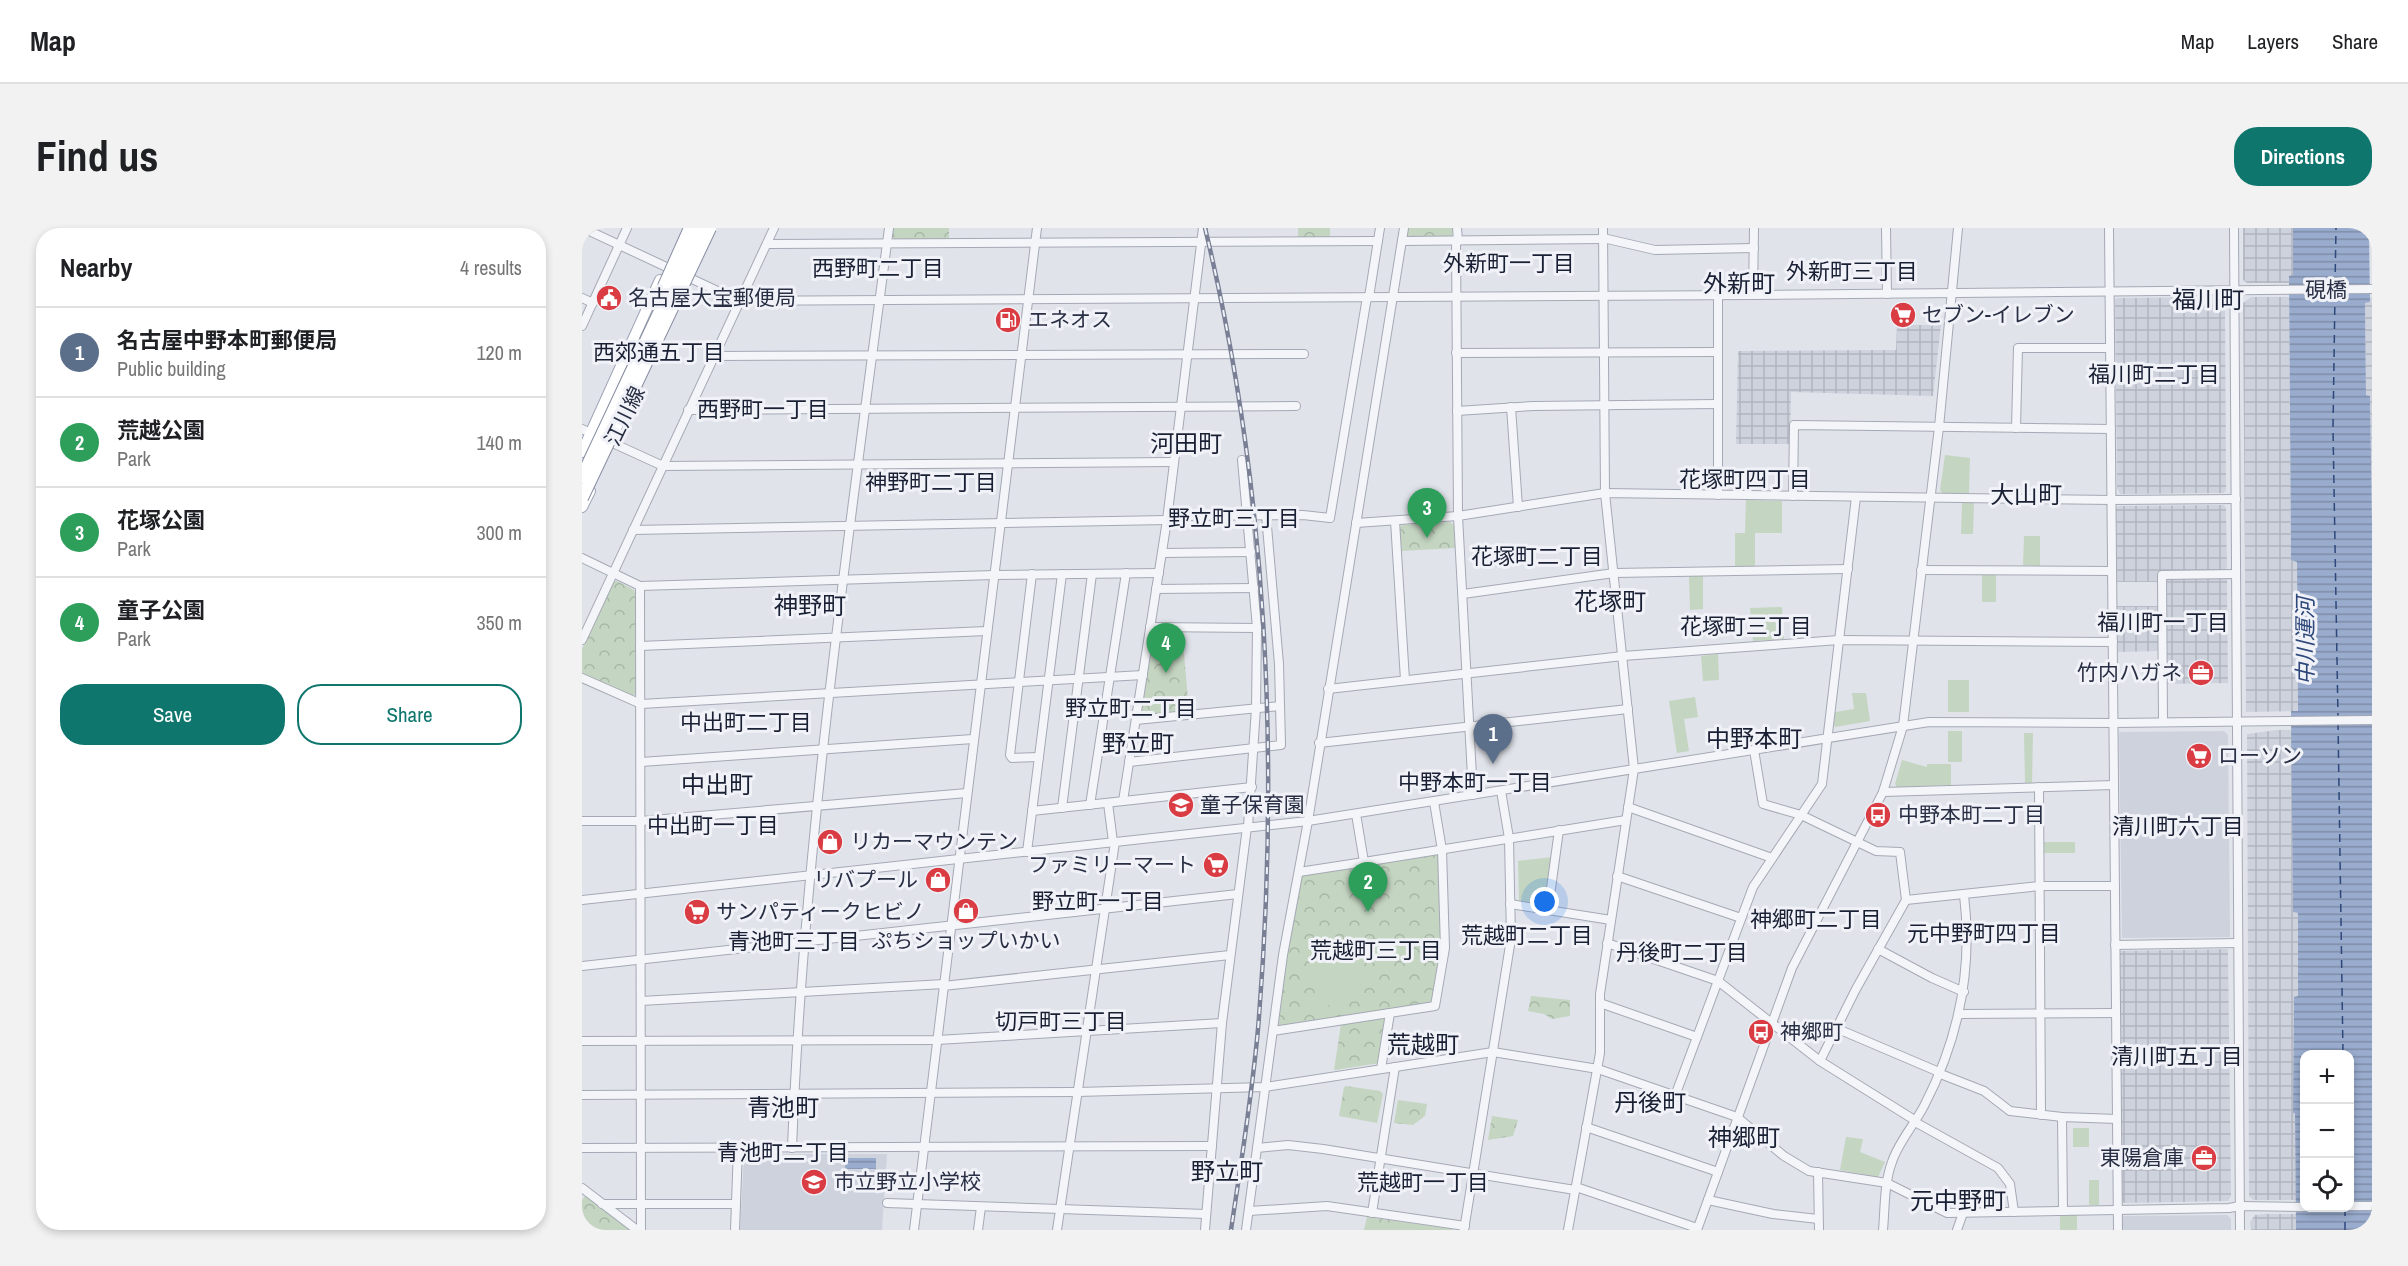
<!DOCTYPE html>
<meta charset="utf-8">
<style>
body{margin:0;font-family:"Archivo Narrow","Noto Sans JP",sans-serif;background:#f2f2f2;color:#202124}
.controls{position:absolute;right:18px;bottom:18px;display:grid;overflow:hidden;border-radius:12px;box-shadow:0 3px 9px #0003}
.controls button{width:54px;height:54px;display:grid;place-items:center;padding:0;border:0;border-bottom:2px solid #e0e0e0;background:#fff;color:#202124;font:30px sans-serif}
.you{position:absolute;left:963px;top:674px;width:21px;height:21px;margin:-15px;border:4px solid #fff;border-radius:50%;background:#1a73e8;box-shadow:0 0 0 9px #1a73e833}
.badge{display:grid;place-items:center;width:39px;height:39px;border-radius:50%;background:#0f766e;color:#fff;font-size:20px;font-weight:700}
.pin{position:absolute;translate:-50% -50px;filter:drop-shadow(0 2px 3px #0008)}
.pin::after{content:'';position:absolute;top:32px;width:21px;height:18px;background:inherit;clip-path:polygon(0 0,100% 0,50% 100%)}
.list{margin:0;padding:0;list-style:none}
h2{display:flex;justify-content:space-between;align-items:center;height:78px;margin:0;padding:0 24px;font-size:26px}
h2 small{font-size:20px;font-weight:400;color:#757577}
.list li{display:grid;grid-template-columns:39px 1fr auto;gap:18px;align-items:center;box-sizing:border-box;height:90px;padding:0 24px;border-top:2px solid #e0e0e0}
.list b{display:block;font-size:22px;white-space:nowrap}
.list p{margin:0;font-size:20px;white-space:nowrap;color:#757577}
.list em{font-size:20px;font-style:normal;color:#757577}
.actions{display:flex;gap:12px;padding:18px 24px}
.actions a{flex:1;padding:14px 0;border:2px solid #0f766e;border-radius:24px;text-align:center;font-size:21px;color:#0f766e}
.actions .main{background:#0f766e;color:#fff}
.icon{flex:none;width:33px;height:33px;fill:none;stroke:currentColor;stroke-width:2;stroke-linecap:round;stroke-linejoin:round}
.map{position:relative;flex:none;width:1790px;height:1002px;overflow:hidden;border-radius:24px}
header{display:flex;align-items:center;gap:36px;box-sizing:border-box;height:84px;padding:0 30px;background:#fff;border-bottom:2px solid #e0e0e0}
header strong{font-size:28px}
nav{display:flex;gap:33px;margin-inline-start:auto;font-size:21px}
.intro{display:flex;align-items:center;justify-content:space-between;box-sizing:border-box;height:144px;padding:0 36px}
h1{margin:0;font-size:42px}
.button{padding:15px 27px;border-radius:24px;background:#0f766e;color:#fff;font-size:21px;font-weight:700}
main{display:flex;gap:36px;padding:0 36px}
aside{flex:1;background:#fff;border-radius:24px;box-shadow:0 3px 9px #0003}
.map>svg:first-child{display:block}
.built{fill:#ced2dd}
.industrial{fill:url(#industrial-grid)}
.forest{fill:url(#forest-crowns)}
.garden{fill:#c4d5c1}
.water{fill:url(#water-rules);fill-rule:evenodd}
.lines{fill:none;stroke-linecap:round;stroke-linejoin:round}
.ferry{stroke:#2e487b;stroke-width:1.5;stroke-dasharray:8 6;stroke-linecap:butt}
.minor-casing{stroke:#a5a9b5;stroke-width:10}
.major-casing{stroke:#9fa6b7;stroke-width:12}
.minor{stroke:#f4f5f8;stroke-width:8}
.major{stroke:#fff;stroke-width:10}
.rail-casing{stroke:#798095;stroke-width:4.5}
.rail{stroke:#f0f2f8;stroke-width:2;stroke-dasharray:7;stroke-linecap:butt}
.highway-bridge-casing{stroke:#878ea2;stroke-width:14;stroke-linecap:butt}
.highway-bridge{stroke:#fff;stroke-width:12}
.labels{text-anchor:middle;stroke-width:6;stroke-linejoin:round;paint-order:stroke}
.street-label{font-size:21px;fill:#282e43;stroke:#f0f2f8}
.poi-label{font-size:21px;fill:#282e43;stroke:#f0f2f8;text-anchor:start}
.neighbourhood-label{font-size:22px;fill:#1a2034;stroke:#f0f2f8}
.water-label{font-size:22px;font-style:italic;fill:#2e487b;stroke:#f0f2f8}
.quarter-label{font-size:24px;fill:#1a2034;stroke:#f0f2f8}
</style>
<header>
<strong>Map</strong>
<nav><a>Map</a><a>Layers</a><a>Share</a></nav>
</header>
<div class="intro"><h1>Find us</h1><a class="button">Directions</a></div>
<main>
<aside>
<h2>Nearby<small>4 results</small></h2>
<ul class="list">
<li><span class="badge" style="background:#5c6f8a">1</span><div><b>名古屋中野本町郵便局</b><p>Public building</p></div><em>120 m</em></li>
<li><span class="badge" style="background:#2e9e5b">2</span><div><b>荒越公園</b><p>Park</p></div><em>140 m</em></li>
<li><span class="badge" style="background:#2e9e5b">3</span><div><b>花塚公園</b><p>Park</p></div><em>300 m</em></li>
<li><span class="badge" style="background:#2e9e5b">4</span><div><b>童子公園</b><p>Park</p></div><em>350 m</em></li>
</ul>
<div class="actions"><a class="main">Save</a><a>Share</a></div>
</aside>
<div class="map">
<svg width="1790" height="1002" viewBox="0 0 1790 1002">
<defs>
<pattern id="industrial-grid" width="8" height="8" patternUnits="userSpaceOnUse" patternTransform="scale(1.5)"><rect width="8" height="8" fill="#ced2dd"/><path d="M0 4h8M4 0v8" fill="none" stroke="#b1b5bf"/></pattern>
<pattern id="forest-crowns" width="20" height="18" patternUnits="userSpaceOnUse" patternTransform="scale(1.5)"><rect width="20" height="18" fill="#c4d5c1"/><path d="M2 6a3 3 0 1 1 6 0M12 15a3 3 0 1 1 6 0" fill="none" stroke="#a8b7a7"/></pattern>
<pattern id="water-rules" width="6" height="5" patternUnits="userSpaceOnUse" patternTransform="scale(1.5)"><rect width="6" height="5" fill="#99accd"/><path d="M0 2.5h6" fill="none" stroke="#7d8ca8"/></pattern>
</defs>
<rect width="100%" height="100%" fill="#e0e3ea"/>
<g class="built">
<path d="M1642,503L1646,507L1648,709L1540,710L1537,505L1538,504Z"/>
<path d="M164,926H305L300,1002H158L162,928Z"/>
<path d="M1645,987L1649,991V1002H1539V990L1542,988Z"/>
</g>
<g class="industrial">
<path d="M1661,0H1711V48H1707V55H1665L1661,52Z"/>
<path d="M1639,69L1643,74L1644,262L1642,265L1538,266L1535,260L1533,72L1535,70Z"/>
<path d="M1669,69H1707L1709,332L1715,333L1716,483L1664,484L1661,75Z"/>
<path d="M1788,69H1790V296L1788,168H1784L1783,74H1788Z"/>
<path d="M1315,97H1359L1351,168L1209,164L1208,216H1154L1156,123L1314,122Z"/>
<path d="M1642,277L1644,280L1645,340L1642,343H1577L1576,354H1535L1534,280L1537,278Z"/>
<path d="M1583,350H1645L1646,455L1584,456Z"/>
<path d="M1535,378H1576L1577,423L1536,424Z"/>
<path d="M1695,502H1710L1711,684L1716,685V769H1712L1714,972H1671L1667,968L1665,506Z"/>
<path d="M1646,721L1649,968L1646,973L1542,975L1540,973L1538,723Z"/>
<path d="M1683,986H1714V1002H1669L1668,994L1673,987Z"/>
</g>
<g class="forest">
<path d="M312,0H367V12H313L310,9Z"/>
<rect x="716" y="0" width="32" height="9"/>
<path d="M824,0H871L870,9H828L825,8Z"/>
<path d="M868,294L872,297L873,320L819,323L817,300L820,297Z"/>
<path d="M35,353L52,362L53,365L54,466L51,468L0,446V421L30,354Z"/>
<path d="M573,403H600L607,483L562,488L559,484L571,407Z"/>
<path d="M854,625L857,627L859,720L851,773L847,776L696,799L704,735L719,649L723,646Z"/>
<path d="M949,768L988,772V788L970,791L962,786L946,783Z"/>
<path d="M801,789L805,794L798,835L752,842L759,796Z"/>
<path d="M764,858L798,863L801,866L795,895L757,888L762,859Z"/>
<path d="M816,872L845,876L843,888L831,897L812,895Z"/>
<path d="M910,888L936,892L931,908L906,912Z"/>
<path d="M4,967L50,1002H6L0,997V972Z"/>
<path d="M785,989L870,1001L871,1002H782Z"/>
</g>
<g class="garden">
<path d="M1363,227L1388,230L1387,265H1360L1358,262Z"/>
<path d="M1164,272L1200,273V305H1173V339H1153V305H1163Z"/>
<path d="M1380,275H1392L1391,306H1379Z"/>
<path d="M1442,308H1458V338L1441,337Z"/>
<rect x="1400" y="346" width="14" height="28"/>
<path d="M1107,348H1121V381L1108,382Z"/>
<path d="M1200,379L1202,411L1171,413L1168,380Z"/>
<path d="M1136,426L1137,452L1121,453L1119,428Z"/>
<rect x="1366" y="452" width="21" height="32"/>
<path d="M1270,465H1284L1288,493L1253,499L1252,496L1253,484L1272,481Z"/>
<path d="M1113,469L1116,489L1102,491L1107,523L1095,525L1087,473Z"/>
<rect x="1366" y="503" width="14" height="31"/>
<path d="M1442,505H1451L1450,555H1443Z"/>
<path d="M1320,532L1345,539V536H1369V557L1315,559L1313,556Z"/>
<rect x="1460" y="614" width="33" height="11"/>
<path d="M971,629L964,676L959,679L940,675L937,672L936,633Z"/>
<path d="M774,726L781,772L736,779L728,733Z"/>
<rect x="1491" y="900" width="16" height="19"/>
<path d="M1264,909L1281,911L1278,924L1303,934L1296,949L1258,942Z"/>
<rect x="1507" y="952" width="10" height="25"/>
<rect x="1478" y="987" width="17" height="15"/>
</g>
<g class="water">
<path d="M1711,0H1783L1787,2L1788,74L1783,75L1784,167L1788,168L1790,296V1002H1714L1713,885H1711L1712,769L1716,768V685L1711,684L1709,483H1716L1715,334L1709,332L1707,48L1711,47ZM1722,826H1768V980H1722Z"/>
<rect x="263" y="930" width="31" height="11"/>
</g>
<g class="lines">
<g class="ferry">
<path d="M1753,58L1754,0"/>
<path d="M1753,65L1751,201L1756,490"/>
<path d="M1756,494L1761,826"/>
<path d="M1763,980V1002"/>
</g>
<g class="minor-casing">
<g id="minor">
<path d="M1,0L157,73L1171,67L1790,61"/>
<path d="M875,0L876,13"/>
<path d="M1304,0L1305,66"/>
<path d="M1527,0L1536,1002"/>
<path d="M1652,0L1658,1002"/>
<path d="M1021,10L1073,22L1172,20"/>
<path d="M820,13L1021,11"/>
<path d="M874,13L876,288L891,567"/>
<path d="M185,16L796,13"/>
<path d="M1171,67L1172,0"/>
<path d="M787,69L798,0"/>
<path d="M0,70L11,75"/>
<path d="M0,98L45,0"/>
<path d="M874,125L1136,124"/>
<path d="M132,128L722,126"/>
<path d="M929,179L936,279"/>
<path d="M106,182L714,178"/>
<path d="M875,183L951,178L1136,176"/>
<path d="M1434,200L1436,120H1528"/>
<path d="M0,201L81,238L592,234"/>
<path d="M660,232L675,400L674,480L666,599"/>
<path d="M1136,267V68"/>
<path d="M1211,268L1212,197L1529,201"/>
<path d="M586,288L721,287L748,290L785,69"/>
<path d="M813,293L823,452"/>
<path d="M774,295L876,288L1023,265L1530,272L1654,271"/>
<path d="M51,302L585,292"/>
<path d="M580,325L669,324"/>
<path d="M0,330L58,358L412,347L577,345"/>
<path d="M1339,342L1530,343"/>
<path d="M450,346L428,527L430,530L457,529"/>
<path d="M58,358L59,1002"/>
<path d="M574,361L672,360"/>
<path d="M881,366L1032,345L1266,341"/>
<path d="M568,399L675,400"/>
<path d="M0,412L192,0"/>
<path d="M58,418L405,403"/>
<path d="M0,450L59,476L561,447"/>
<path d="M746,461L1041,428L1257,412L1531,414"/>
<path d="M554,492L698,478"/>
<path d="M1581,494L1580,347L1654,346"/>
<path d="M737,515L1046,481"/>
<path d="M1172,522L1181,576L1219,587L1294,623L1318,624L1324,672L1274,761L1238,833"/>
<path d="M59,534L391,511"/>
<path d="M547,534L699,517L697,436L684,287"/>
<path d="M1457,559L1459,887"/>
<path d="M1301,564L1532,557"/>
<path d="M541,573L585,292L621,0"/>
<path d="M526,575L531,614"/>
<path d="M508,577L544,345"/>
<path d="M1046,579L1190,630"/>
<path d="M480,580L510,346"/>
<path d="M450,583L670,559"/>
<path d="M774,586L782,634L1044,592"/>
<path d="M0,593H59L385,565"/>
<path d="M445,624L480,346"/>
<path d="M717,644L782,634"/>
<path d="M1035,648L1159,690"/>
<path d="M0,672L726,593L1347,494L1531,495L1790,492"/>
<path d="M1324,672L1458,658H1533"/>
<path d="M928,676L1029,692"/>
<path d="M966,682L977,602"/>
<path d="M1025,715L1136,753L1238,833L1334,893"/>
<path d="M1533,717L1656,715"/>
<path d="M1296,721L1350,750L1382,764"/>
<path d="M0,738L656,666"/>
<path d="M361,758L648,727"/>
<path d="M59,773L362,756"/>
<path d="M1018,775L1115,809"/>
<path d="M1377,786L1534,785"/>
<path d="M1256,801L1357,844"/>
<path d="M691,803L853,778L863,720L860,622L852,574"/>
<path d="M0,813L355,812L640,795"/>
<path d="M799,841L808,785"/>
<path d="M1356,845L1402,863L1428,883L1480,889L1535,891"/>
<path d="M0,867L495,864L683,859L911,824L1016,841L1155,889L1202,928L1227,943L1305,955L1365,985L1647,980L1658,978L1722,979"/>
<path d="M1093,868L1171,659L1240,556L1274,269"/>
<path d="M1480,889L1481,983"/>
<path d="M1333,894L1416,940L1428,956L1432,984"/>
<path d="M1004,899L1136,944"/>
<path d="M0,920L630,918"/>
<path d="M210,920C222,612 267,306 307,0"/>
<path d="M675,920L706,917L741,921L993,962"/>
<path d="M1236,944L1237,1002"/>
<path d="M994,959L1115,1000"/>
<path d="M0,960L55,1002"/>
<path d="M1126,972L1191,986L1236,991"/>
<path d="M305,975L624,986"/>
<path d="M20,976H154"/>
<path d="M1768,978H1790"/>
<path d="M667,983L745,978L883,998"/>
<path d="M790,985L813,839"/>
<path d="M153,1002L156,920"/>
<path d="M332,1002L455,0"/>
<path d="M396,1002L399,979"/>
<path d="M475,1002L533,614"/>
<path d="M623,1002L640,795L665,599"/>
<path d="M664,1002L701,727L726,593L822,0"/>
<path d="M882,1002L929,711L927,610L919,563"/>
<path d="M986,1002L1018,825V766L1052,541L1023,265L1021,0"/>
<path d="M1115,1002L1210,740L1301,564L1321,498L1357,199L1376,0"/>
<path d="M1301,1002C1303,980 1302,955 1310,934C1316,915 1332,897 1342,878C1377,811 1391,741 1382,667"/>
<path d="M1375,1002L1381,985"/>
</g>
</g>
<g class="major-casing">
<g id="major">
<path d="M0,224L78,52"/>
<path d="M0,279L8,263"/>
</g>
</g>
<use href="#minor" class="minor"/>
<use href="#major" class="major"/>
<g class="rail-casing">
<path id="rail" d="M623,0C686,260 698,535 676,801C670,868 659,935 649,1002"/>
</g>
<use href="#rail" class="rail"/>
<g class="highway-bridge-casing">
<g id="highway-bridge">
<path d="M79,65L108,0"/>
<path d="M0,249L117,0"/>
<path d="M0,270L128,0"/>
</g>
</g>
<use href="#highway-bridge" class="highway-bridge"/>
</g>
<defs>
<g id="civic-disc" transform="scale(1.35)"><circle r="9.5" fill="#d93c42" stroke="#f0f2f8"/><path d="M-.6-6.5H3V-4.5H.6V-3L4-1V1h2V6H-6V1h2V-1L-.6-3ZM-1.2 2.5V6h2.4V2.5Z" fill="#fff"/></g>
<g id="supermarket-disc" transform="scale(1.35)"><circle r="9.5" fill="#d93c42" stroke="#f0f2f8"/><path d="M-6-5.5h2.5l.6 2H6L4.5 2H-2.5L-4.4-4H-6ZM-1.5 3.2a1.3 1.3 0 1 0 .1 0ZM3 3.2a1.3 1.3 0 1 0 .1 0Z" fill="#fff"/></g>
<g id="fuel-disc" transform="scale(1.35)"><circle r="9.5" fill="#d93c42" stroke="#f0f2f8"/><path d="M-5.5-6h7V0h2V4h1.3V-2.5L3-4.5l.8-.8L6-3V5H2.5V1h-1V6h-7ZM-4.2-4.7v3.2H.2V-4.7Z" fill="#fff"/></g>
<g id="office-disc" transform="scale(1.35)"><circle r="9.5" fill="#d93c42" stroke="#f0f2f8"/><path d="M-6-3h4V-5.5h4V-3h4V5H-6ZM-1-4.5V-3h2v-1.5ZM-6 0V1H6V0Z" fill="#fff"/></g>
<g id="school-disc" transform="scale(1.35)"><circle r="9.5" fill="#d93c42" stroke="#f0f2f8"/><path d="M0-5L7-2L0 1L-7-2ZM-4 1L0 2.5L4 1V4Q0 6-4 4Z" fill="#fff"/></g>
<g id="bus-disc" transform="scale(1.35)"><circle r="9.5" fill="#d93c42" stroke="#f0f2f8"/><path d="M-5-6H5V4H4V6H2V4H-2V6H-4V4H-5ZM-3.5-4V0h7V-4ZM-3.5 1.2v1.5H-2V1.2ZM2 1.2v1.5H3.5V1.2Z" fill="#fff"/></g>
<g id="shop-disc" transform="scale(1.35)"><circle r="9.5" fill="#d93c42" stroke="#f0f2f8"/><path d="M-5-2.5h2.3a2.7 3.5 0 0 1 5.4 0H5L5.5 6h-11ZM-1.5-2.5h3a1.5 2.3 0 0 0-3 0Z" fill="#fff"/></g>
</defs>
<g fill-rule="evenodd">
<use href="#civic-disc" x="27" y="70"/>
<use href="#supermarket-disc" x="1321" y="87"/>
<use href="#fuel-disc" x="426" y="92"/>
<use href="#office-disc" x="1619" y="445"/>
<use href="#supermarket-disc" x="1617" y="528"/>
<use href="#school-disc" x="599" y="577"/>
<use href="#bus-disc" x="1296" y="587"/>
<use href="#shop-disc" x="248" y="614"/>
<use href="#supermarket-disc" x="634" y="637"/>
<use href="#shop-disc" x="356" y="652"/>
<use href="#shop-disc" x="384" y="683"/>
<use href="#supermarket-disc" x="115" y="684"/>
<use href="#bus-disc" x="1179" y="804"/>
<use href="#office-disc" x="1622" y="930"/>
<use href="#school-disc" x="232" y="954"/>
</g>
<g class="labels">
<g class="street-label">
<text x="1744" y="69">硯橋</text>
<text transform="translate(43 188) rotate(-64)" y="7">江川線</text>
</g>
<g class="poi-label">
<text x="46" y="77">名古屋大宝郵便局</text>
<text x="1340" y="94">セブン-イレブン</text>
<text x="446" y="99">エネオス</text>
<text x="1600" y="452" text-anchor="end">竹内ハガネ</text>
<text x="1636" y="535">ローソン</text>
<text x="618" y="584">童子保育園</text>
<text x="1316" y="594">中野本町二丁目</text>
<text x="268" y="621">リカーマウンテン</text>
<text x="614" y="644" text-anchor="end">ファミリーマート</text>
<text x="336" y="659" text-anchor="end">リバプール</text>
<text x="134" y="691">サンパティークヒビノ</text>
<text x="384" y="720" text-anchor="middle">ぷちショップいかい</text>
<text x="1198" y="811">神郷町</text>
<text x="1602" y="937" text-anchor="end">東陽倉庫</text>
<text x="252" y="961">市立野立小学校</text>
</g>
<g class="neighbourhood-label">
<text x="927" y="43">外新町一丁目</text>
<text x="296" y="48">西野町二丁目</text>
<text x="1270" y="51">外新町三丁目</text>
<text x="77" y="132">西郊通五丁目</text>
<text x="1572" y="154">福川町二丁目</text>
<text x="181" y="189">西野町一丁目</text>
<text x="1163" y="259">花塚町四丁目</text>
<text x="349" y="262">神野町二丁目</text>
<text x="652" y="298">野立町三丁目</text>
<text x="955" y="336">花塚町二丁目</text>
<text x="1581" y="402">福川町一丁目</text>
<text x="1164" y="406">花塚町三丁目</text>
<text x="549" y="488">野立町二丁目</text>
<text x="164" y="502">中出町二丁目</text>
<text x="893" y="562">中野本町一丁目</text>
<text x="131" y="605">中出町一丁目</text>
<text x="1596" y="606">清川町六丁目</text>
<text x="516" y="681">野立町一丁目</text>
<text x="1234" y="699">神郷町二丁目</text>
<text x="1402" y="713">元中野町四丁目</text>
<text x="945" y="715">荒越町二丁目</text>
<text x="212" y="721">青池町三丁目</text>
<text x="794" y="730">荒越町三丁目</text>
<text x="1100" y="732">丹後町二丁目</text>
<text x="479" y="801">切戸町三丁目</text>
<text x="1595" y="836">清川町五丁目</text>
<text x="201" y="932">青池町二丁目</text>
<text x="841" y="962">荒越町一丁目</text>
</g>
<g class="water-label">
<text transform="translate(1723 413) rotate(-90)" y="8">中川運河</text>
</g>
<g class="quarter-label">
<text x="1157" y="64">外新町</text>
<text x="1626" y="80">福川町</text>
<text x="604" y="224">河田町</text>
<text x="1444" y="275">大山町</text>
<text x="1028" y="382">花塚町</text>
<text x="228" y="386">神野町</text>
<text x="1172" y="519">中野本町</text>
<text x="556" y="524">野立町</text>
<text x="135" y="565">中出町</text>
<text x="841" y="825">荒越町</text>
<text x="1068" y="883">丹後町</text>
<text x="201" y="888">青池町</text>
<text x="1162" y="918">神郷町</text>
<text x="645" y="952">野立町</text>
<text x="1376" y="981">元中野町</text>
</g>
</g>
</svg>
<div class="controls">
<button>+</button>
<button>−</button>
<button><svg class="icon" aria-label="locate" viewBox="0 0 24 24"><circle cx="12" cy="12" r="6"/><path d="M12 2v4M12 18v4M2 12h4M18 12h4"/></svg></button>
</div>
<div class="you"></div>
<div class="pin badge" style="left:911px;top:536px;background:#5c6f8a">1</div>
<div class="pin badge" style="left:786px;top:684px;background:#2e9e5b">2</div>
<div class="pin badge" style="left:845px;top:310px;background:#2e9e5b">3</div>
<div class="pin badge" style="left:584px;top:445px;background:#2e9e5b">4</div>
</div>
</main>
